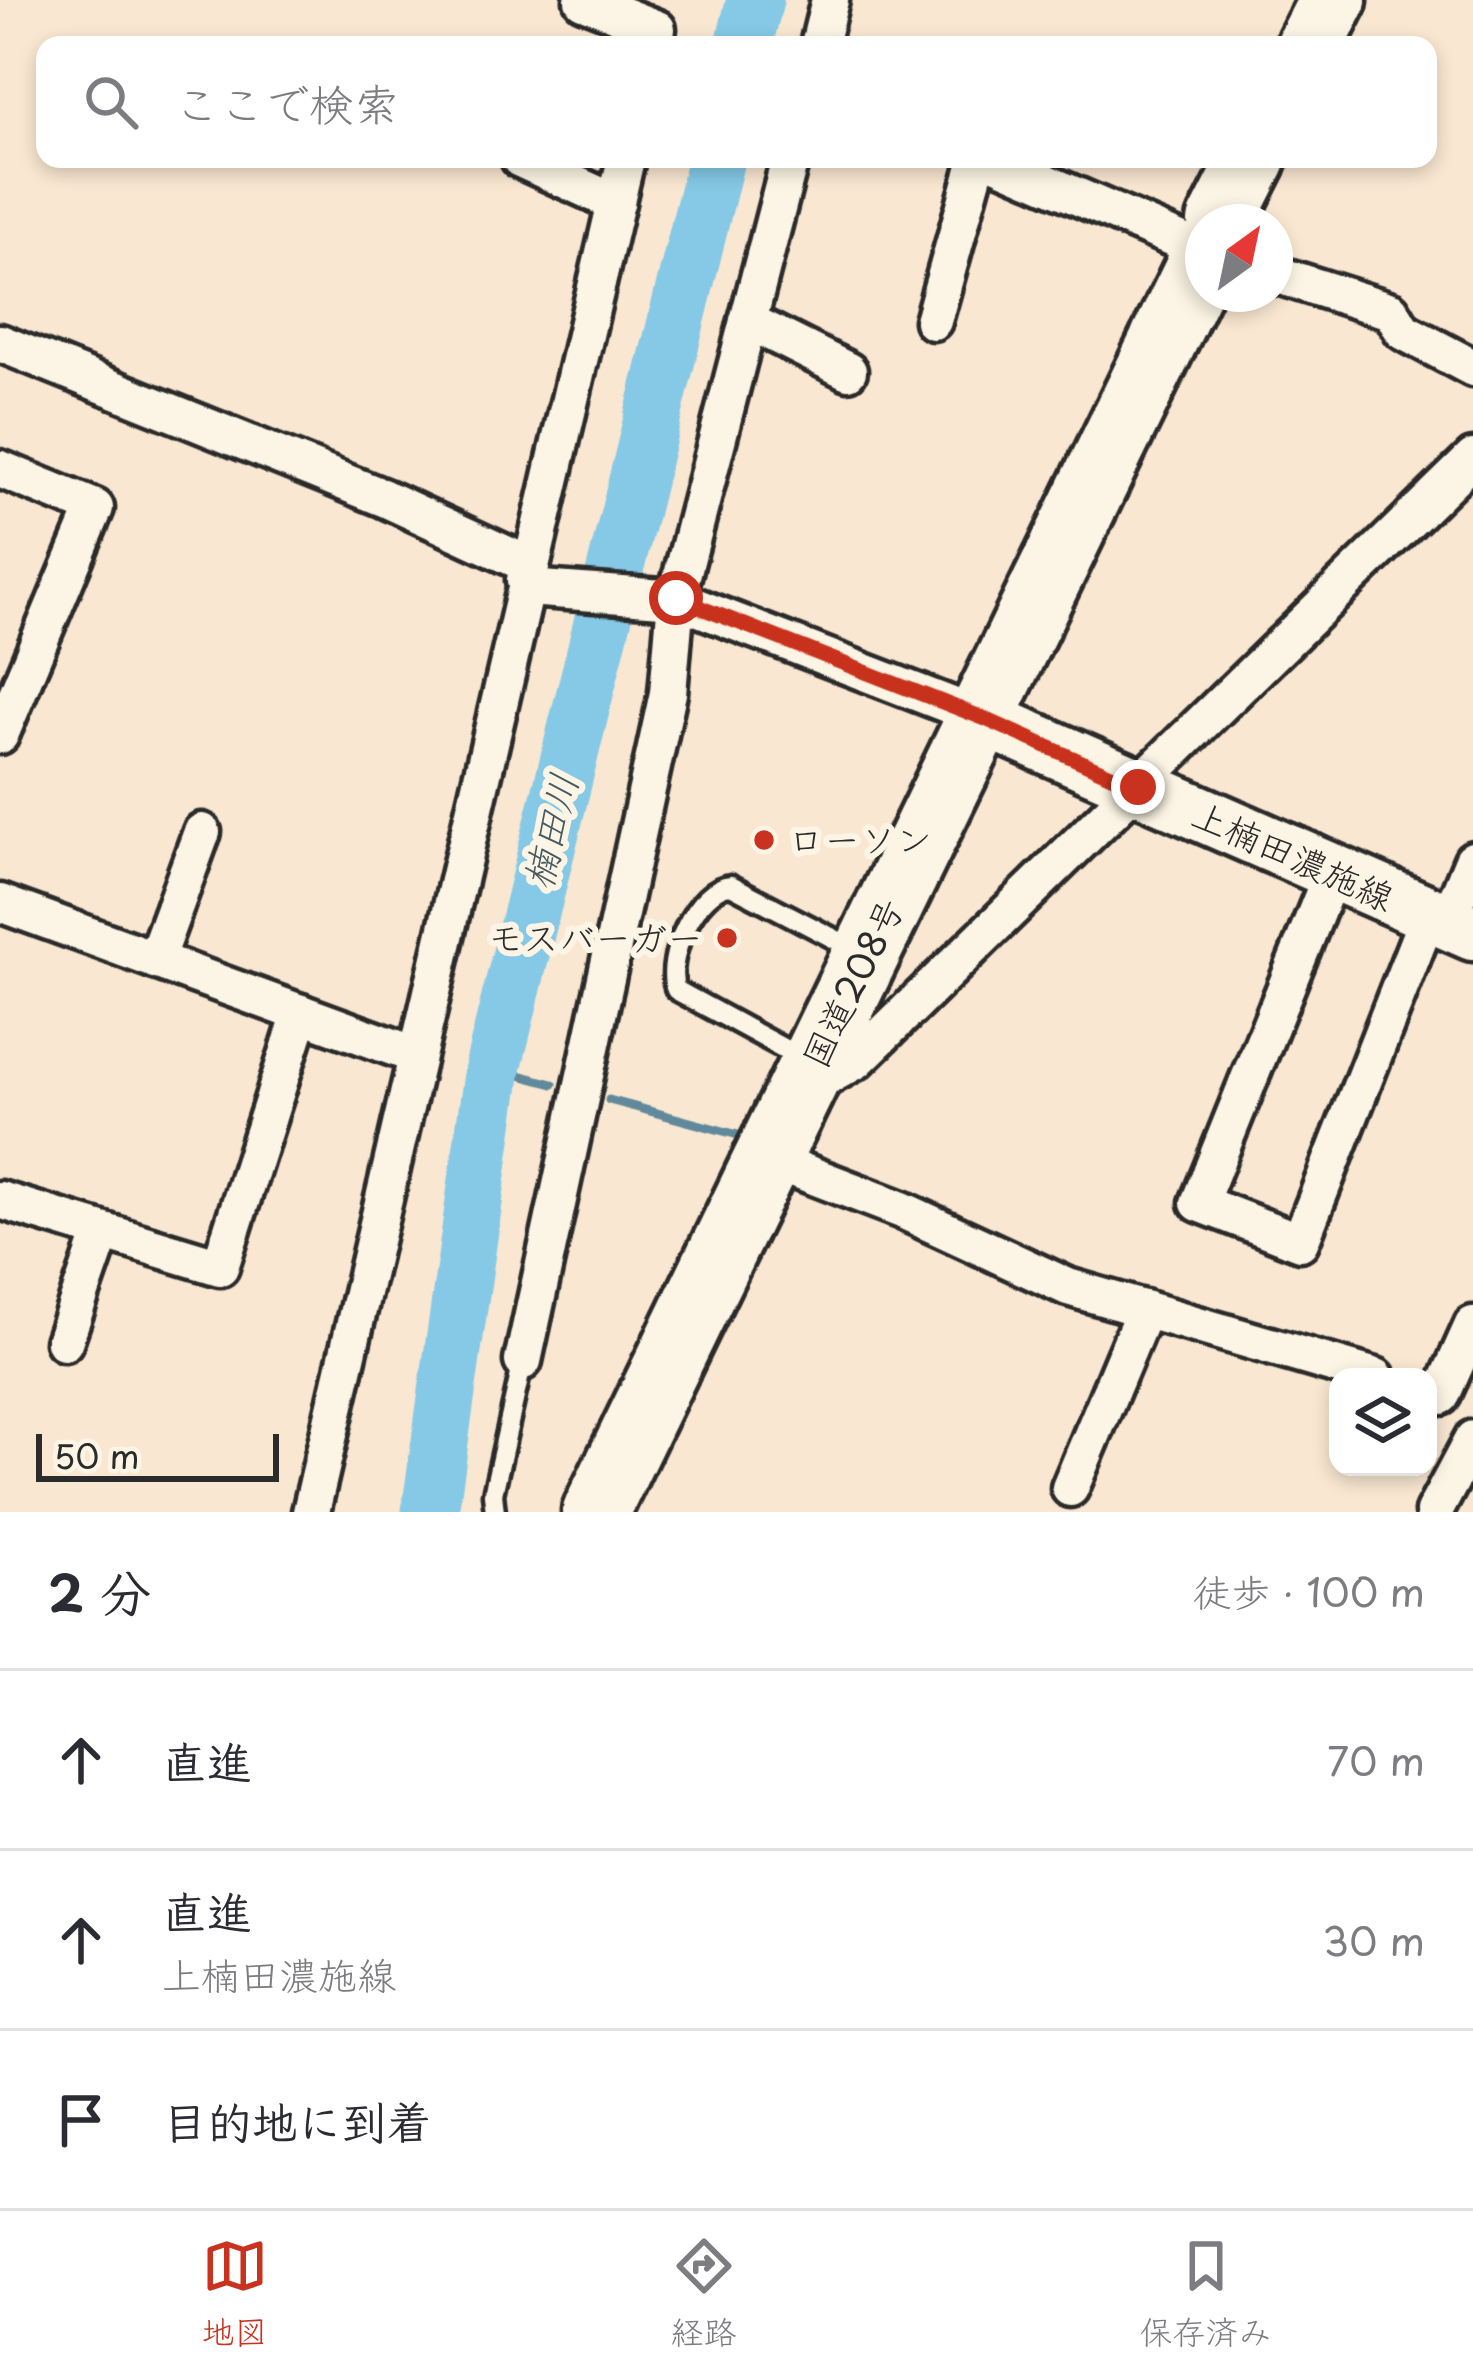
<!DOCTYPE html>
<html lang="ja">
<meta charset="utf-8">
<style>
body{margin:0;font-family:"Playpen Sans","Klee One",sans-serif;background:#f7f7f7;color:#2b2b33}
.controls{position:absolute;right:36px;bottom:36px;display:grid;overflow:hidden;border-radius:24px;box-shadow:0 6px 18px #0003}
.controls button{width:108px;height:108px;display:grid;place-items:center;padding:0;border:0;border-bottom:3px solid #e1e1e2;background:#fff;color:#2b2b33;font:60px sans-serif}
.compass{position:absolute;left:1185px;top:204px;width:108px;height:108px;border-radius:50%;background:#fff;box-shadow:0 6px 18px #0003;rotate:33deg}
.scale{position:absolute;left:36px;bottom:30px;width:243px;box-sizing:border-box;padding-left:12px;border:6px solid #2b2b2b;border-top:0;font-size:33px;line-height:42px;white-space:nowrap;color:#2b2b2b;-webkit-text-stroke:9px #fcf5e5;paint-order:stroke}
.stop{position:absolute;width:36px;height:36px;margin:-27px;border:9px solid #c8321e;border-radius:50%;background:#fff}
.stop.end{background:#c8321e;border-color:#fff;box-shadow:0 3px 12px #0008}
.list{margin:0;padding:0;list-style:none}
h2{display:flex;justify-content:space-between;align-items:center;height:156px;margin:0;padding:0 48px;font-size:51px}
h2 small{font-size:39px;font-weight:400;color:#7c7c81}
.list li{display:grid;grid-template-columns:78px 1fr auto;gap:36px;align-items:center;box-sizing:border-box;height:180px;padding:0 48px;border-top:3px solid #e1e1e2}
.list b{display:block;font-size:45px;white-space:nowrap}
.list p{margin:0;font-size:39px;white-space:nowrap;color:#7c7c81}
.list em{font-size:39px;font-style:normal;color:#7c7c81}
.icon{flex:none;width:66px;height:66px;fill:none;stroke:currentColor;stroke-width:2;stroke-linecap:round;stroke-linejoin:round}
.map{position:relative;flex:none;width:1473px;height:1512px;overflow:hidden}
.search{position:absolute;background:#fff;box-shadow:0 6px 18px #0003;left:36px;right:36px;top:36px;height:132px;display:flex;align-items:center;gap:30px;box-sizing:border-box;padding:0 42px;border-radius:24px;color:#7c7c81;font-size:45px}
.sheet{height:696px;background:#fff}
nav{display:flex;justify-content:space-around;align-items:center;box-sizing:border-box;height:168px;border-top:3px solid #e1e1e2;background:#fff;font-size:33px;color:#7c7c81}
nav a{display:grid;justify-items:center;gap:6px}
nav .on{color:#c8321e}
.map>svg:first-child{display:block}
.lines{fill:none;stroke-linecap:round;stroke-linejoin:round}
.stream{stroke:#618a9b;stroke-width:9}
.river{stroke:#85c9e6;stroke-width:57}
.lane-casing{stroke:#2b2b2b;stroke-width:27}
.street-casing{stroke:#2b2b2b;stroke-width:45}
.secondary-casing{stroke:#2b2b2b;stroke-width:63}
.highway-casing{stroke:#2b2b2b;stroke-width:75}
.lane{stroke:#fcf5e5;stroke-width:18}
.street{stroke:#fcf5e5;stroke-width:36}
.secondary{stroke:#fcf5e5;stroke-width:54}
.highway{stroke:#fcf5e5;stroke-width:66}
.route{stroke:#c8321e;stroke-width:15}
.poi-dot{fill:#c8321e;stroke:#fcf5e5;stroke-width:4.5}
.labels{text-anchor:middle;stroke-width:12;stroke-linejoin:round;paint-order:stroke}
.poi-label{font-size:36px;fill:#2b2b2b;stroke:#fcf5e5;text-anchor:start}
.street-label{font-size:36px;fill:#2b2b2b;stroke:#fcf5e5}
.water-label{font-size:39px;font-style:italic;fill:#465a63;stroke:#fcf5e5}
</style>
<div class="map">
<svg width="1473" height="1512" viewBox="0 0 1473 1512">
<rect width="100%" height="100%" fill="#f9e7d1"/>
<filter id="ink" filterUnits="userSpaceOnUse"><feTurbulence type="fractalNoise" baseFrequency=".00833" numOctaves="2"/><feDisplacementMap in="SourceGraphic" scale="24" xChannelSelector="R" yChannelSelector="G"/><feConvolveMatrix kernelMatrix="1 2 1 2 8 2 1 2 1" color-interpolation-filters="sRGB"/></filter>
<g filter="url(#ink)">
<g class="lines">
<g class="stream">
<path d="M493,1068L553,1084"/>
<path d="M609,1100L742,1136"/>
</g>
<g class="river">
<path d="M744,45L755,0"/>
<path d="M430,1512L493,1068L716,159"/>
</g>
<g class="lane-casing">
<g id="lane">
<path d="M803,1059L676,990C663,960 697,887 731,885L854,949"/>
<path d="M495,1512L493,1494L523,1361"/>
</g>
</g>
<g class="street-casing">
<g id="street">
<path d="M583,0L657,29"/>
<path d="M819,45L830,0"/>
<path d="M520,159L616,203"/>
<path d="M991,159L1203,251"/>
<path d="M1275,274L1391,311L1403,331L1473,368"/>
<path d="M748,321L848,371"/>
<path d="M933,321L978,159"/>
<path d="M0,343L384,498L529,565"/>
<path d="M0,469L95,508L0,735"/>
<path d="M525,580L541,589L676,599L983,718"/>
<path d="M1332,873L1199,1203L1300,1242L1428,916"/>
<path d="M0,903L415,1055"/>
<path d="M1447,923L1473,860"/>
<path d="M155,960L202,832"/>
<path d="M811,1086L857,1060L1473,458"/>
<path d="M767,1158L902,1210L1068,1287L1376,1377"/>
<path d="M0,1200L220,1267L301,1013"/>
<path d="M64,1342L102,1232"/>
<path d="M523,1361L668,693L676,599L790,159"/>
<path d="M1441,1396L1473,1325"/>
<path d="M1070,1488L1145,1309"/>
<path d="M311,1512L626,159"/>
<path d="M1434,1512L1473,1439"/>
</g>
</g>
<g class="secondary-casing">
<path id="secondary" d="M983,718L1473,933"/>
</g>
<g class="highway-casing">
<g id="highway">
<path d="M1310,45L1333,0"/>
<path d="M1221,222L1253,159"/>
<path d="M596,1512L1203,259"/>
</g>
</g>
<use href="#lane" class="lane"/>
<use href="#street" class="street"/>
<use href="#secondary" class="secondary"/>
<use href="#highway" class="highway"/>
</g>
</g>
<g class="lines" filter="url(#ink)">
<path class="route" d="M676,598L983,718L1138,787"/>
</g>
<g class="poi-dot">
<circle cx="764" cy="840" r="12"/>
<circle cx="727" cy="938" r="12"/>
</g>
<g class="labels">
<g class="poi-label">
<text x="788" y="853">ローソン</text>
<text x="703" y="951" text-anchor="end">モスバーガー</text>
</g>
<g class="street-label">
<text transform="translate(1293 856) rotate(24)" y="13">上楠田濃施線</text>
<text transform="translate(853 983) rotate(-64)" y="13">国道208号</text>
</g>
<g class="water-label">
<text transform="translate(551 831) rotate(-76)" y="14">楠田川</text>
</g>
</g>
</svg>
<div class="controls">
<button><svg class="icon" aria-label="layers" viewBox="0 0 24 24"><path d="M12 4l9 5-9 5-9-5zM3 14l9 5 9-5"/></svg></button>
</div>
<svg class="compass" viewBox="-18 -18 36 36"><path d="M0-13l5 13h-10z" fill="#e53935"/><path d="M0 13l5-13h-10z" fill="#7c7c81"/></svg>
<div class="scale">50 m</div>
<div class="stop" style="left:676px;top:598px"></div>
<div class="stop end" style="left:1138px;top:787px"></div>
<div class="search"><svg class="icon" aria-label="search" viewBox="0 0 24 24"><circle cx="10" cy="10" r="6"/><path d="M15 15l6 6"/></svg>ここで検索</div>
</div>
<section class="sheet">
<h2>2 分<small>徒歩 · 100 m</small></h2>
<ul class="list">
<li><svg class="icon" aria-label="ahead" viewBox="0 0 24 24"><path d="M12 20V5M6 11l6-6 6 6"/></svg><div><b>直進</b></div><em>70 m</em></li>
<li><svg class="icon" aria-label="ahead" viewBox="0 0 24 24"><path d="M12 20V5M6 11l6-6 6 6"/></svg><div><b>直進</b><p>上楠田濃施線</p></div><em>30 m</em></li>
<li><svg class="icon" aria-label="arrive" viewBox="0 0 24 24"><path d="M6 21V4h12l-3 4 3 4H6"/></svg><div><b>目的地に到着</b></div></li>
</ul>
</section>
<nav>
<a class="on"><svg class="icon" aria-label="map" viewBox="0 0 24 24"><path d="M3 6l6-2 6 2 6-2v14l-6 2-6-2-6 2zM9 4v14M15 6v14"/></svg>地図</a>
<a><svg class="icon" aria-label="directions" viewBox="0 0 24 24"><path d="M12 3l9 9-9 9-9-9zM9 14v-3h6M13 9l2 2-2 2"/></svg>経路</a>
<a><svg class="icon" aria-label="saved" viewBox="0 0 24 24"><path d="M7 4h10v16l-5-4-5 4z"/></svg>保存済み</a>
</nav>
